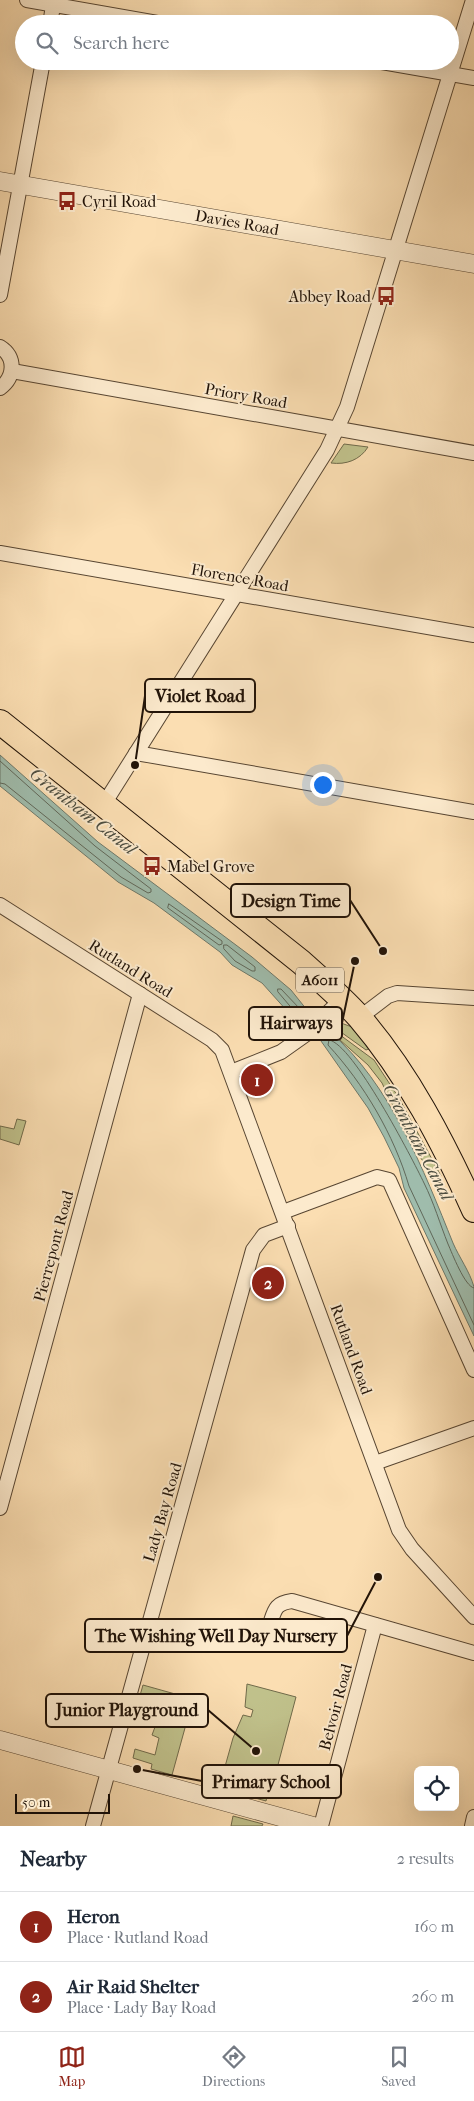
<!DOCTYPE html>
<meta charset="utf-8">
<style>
body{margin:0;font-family:"IM FELL French Canon",serif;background:#f2f2f3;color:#1f2937}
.controls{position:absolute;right:15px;bottom:15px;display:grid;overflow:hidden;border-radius:8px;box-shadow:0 5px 20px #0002}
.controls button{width:45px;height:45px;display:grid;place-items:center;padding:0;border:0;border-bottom:1px solid #e0e1e3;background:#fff;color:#1f2937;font:25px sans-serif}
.scale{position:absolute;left:15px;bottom:12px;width:95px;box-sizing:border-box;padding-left:5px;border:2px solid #211308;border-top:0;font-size:14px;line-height:18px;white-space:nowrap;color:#211308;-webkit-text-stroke:4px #fceacd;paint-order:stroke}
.you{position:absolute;left:322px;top:784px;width:18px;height:18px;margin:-12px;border:4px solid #fff;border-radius:50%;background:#1a73e8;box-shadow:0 0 0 8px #1a73e833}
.badge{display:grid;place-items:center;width:32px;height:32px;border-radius:50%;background:#8f2418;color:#fff;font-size:16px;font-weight:700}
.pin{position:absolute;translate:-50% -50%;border:2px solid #fff;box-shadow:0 1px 5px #0006}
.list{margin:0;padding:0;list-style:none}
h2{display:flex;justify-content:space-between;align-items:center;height:65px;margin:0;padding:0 20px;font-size:21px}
h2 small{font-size:16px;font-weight:400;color:#747a83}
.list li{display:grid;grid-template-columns:32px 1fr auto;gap:15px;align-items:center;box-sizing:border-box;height:70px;padding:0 20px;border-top:1px solid #e0e1e3}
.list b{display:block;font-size:19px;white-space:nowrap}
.list p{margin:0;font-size:16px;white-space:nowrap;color:#747a83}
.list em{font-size:16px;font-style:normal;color:#747a83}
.icon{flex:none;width:28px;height:28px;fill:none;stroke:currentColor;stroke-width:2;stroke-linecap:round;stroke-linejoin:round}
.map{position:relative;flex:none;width:474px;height:1826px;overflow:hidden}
.search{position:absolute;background:#fff;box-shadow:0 5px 20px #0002;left:15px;right:15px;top:15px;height:55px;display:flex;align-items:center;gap:12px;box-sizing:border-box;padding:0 18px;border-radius:28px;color:#747a83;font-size:19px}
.sheet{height:205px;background:#fff}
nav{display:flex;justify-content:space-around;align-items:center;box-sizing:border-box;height:70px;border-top:1px solid #e0e1e3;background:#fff;font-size:14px;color:#747a83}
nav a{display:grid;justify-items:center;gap:2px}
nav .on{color:#8f2418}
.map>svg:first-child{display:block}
.green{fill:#c0c18b;stroke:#706a4a}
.water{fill:#9fbcac;stroke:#6d786a}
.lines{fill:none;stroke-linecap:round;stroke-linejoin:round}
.shore{stroke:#60685a;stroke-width:1}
.minor-casing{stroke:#584632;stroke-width:16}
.tertiary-casing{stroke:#584632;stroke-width:19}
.trunk-casing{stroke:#211308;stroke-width:26}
.minor{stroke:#fceacd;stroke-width:14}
.tertiary{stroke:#fceacd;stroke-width:18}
.trunk{stroke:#fbdeb2;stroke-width:24}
.labels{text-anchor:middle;stroke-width:4;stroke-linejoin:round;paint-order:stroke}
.shield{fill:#fceacd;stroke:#635443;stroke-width:1}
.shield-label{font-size:15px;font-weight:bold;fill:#211308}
.poi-label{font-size:16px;fill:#211308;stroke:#fceacd;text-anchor:start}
.street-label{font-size:16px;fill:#211308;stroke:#fceacd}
.water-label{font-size:18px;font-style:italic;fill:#4d4e41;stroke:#fceacd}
.leader{fill:none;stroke:#211308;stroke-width:2}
.callout-dot{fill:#211308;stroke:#fceacd;stroke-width:2}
.callout{fill:#fceacd;stroke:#211308;stroke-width:2}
.callout-label{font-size:18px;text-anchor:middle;font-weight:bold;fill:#211308}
</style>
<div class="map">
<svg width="474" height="1826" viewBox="0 0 474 1826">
<rect width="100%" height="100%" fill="#fbdeb2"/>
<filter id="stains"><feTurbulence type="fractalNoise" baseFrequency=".004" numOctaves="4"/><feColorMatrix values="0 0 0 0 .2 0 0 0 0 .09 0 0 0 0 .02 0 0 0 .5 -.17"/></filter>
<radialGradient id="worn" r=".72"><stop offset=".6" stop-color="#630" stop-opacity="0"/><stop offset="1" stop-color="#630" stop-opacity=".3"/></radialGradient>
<g class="green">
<path d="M344,444L368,447C360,460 346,465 331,463Z"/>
<path d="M341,1023L352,1027L371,1048L366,1050L331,1025Z"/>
<path d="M332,1029L374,1060L399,1098L441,1176L435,1179L412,1145L382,1083L368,1065L331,1032Z"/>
<path d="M17,1119L26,1121L19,1145L0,1139V1126L14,1129Z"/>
<path d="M247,1684L296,1697L275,1776H272L266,1801L219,1788L233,1738L243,1715L251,1717L253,1710L245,1707Z"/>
<path d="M143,1685L193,1699L172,1775L151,1769L152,1764L133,1758L135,1749L155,1755L159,1738L152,1735L158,1719L135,1713Z"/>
<path d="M233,1816L263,1824L262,1826H231Z"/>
</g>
<g class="water">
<path d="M0,755L98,842L252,957L291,990L307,1010L297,1022L262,983L232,965L220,952L154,903L118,882L0,786Z"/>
<path d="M330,1032C390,1083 424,1171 453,1243C459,1257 470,1272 474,1287C474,1302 474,1321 474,1336L404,1188L399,1168L384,1137L368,1108L321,1041Z"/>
</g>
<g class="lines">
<g class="shore">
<path d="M0,761L95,846L151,889V892L148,893L121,877L5,784L0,783"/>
<path d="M169,904L222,941V944L219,945L168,908Z"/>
<path d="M224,945H227L255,967V971H252L235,961L224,949Z"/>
<path d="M278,989H281L300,1009L299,1012H295L278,992Z"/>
<path d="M474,1288C465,1287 452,1253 448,1244C440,1224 434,1203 424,1183C412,1158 353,1044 329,1040L328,1045C364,1084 394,1135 409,1186L474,1325"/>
</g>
<g class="minor-casing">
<g id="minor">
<path d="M27,0L163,24"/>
<path d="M50,24L54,0"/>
<path d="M376,61L474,78"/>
<path d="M0,295L43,61"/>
<path d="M0,347C16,357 15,377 0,388"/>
<path d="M12,371L474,453"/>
<path d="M0,553L474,635"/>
<path d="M136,753L474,812"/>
<path d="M104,804L327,450L347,407L473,0"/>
<path d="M0,905L212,1040L222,1050L399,1530L412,1549L474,1617"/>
<path d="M359,1018L388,996L397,993L474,998"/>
<path d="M231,1072L281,1052L305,1035L342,999"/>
<path d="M283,1212L377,1177L389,1180L474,1370"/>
<path d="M375,1463L474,1428"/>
<path d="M0,1508L140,994"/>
<path d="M271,1621C275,1608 277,1603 292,1601L474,1653"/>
<path d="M93,1826L253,1250L264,1235L288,1226"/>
<path d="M321,1826L375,1625"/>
<path d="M472,1826L474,1817"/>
</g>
</g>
<g class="tertiary-casing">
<g id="tertiary">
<path d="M0,181L474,264"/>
<path d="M0,1740L313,1826"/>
</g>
</g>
<g class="trunk-casing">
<path id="trunk" d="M0,722L301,962C321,980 341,997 359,1017C408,1074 443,1142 474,1210"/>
</g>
<use href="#minor" class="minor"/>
<use href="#tertiary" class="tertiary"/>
<use href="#trunk" class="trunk"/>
</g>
<defs>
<g id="bus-bare" transform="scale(1.5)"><path d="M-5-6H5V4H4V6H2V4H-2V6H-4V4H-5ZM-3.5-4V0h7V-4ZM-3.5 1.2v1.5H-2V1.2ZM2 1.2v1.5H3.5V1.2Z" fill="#8f2418" stroke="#fceacd" stroke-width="2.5" paint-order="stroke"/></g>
</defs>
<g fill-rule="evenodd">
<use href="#bus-bare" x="67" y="201"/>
<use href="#bus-bare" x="386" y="296"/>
<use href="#bus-bare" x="152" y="866"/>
</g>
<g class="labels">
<rect class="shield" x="296" y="967.5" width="48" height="25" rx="4"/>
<g class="shield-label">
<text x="320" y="985">A6011</text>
</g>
<g class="poi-label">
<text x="82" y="207">Cyril Road</text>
<text x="371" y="302" text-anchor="end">Abbey Road</text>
<text x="167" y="872">Mabel Grove</text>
</g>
<g class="street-label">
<text transform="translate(237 222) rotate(10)" y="6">Davies Road</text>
<text transform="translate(246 395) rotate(10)" y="6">Priory Road</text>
<text transform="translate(240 577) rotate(10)" y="6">Florence Road</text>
<text transform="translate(131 968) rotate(32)" y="6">Rutland Road</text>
<text transform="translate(53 1246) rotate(-75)" y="6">Pierrepont Road</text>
<text transform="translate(352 1349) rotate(70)" y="6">Rutland Road</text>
<text transform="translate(162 1512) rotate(-74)" y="6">Lady Bay Road</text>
<text transform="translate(335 1707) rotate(-75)" y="6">Belvoir Road</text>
</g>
<g class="water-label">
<text transform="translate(83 811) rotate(38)" y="6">Grantham Canal</text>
<text transform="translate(418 1142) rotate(62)" y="6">Grantham Canal</text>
</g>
</g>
<path class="leader" d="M135 765L145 696M383 951L350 900M355 961L342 1023M378 1577L347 1636M256 1751L208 1710M137 1769L202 1781"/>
<g class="callout-dot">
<circle cx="135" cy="765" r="5"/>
<circle cx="383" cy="951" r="5"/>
<circle cx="355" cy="961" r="5"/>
<circle cx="378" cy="1577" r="5"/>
<circle cx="256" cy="1751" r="5"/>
<circle cx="137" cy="1769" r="5"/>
</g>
<g class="callout">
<rect x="145" y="679" width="110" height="33" rx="5"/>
<rect x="231" y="884" width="119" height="33" rx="5"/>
<rect x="249" y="1007" width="93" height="33" rx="5"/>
<rect x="85" y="1619" width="262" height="33" rx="5"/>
<rect x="46" y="1694" width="162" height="33" rx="5"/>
<rect x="202" y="1765" width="139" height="33" rx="5"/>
</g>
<g class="callout-label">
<text x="200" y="702">Violet Road</text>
<text x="291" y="907">Design Time</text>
<text x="296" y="1029">Hairways</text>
<text x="216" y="1642">The Wishing Well Day Nursery</text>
<text x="127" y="1716">Junior Playground</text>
<text x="271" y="1788">Primary School</text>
</g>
<rect width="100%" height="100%" filter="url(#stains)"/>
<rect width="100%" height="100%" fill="url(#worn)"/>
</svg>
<div class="controls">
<button><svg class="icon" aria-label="locate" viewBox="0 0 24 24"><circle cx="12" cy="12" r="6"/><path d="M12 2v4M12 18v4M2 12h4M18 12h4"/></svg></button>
</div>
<div class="scale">50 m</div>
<div class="you"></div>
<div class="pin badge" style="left:257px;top:1080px">1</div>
<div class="pin badge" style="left:268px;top:1283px">2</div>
<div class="search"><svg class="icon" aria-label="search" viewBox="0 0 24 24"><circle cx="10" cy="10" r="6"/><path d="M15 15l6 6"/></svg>Search here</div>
</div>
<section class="sheet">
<h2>Nearby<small>2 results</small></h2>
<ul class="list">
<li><span class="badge">1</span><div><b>Heron</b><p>Place · Rutland Road</p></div><em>160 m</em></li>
<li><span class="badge">2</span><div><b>Air Raid Shelter</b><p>Place · Lady Bay Road</p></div><em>260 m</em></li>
</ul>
</section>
<nav>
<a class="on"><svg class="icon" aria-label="map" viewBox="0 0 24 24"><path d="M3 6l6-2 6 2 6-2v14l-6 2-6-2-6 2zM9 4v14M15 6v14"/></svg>Map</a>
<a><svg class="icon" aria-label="directions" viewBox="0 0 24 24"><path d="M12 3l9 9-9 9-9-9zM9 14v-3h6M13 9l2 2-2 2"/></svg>Directions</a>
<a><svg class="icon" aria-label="saved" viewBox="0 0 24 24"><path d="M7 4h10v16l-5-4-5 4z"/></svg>Saved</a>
</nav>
